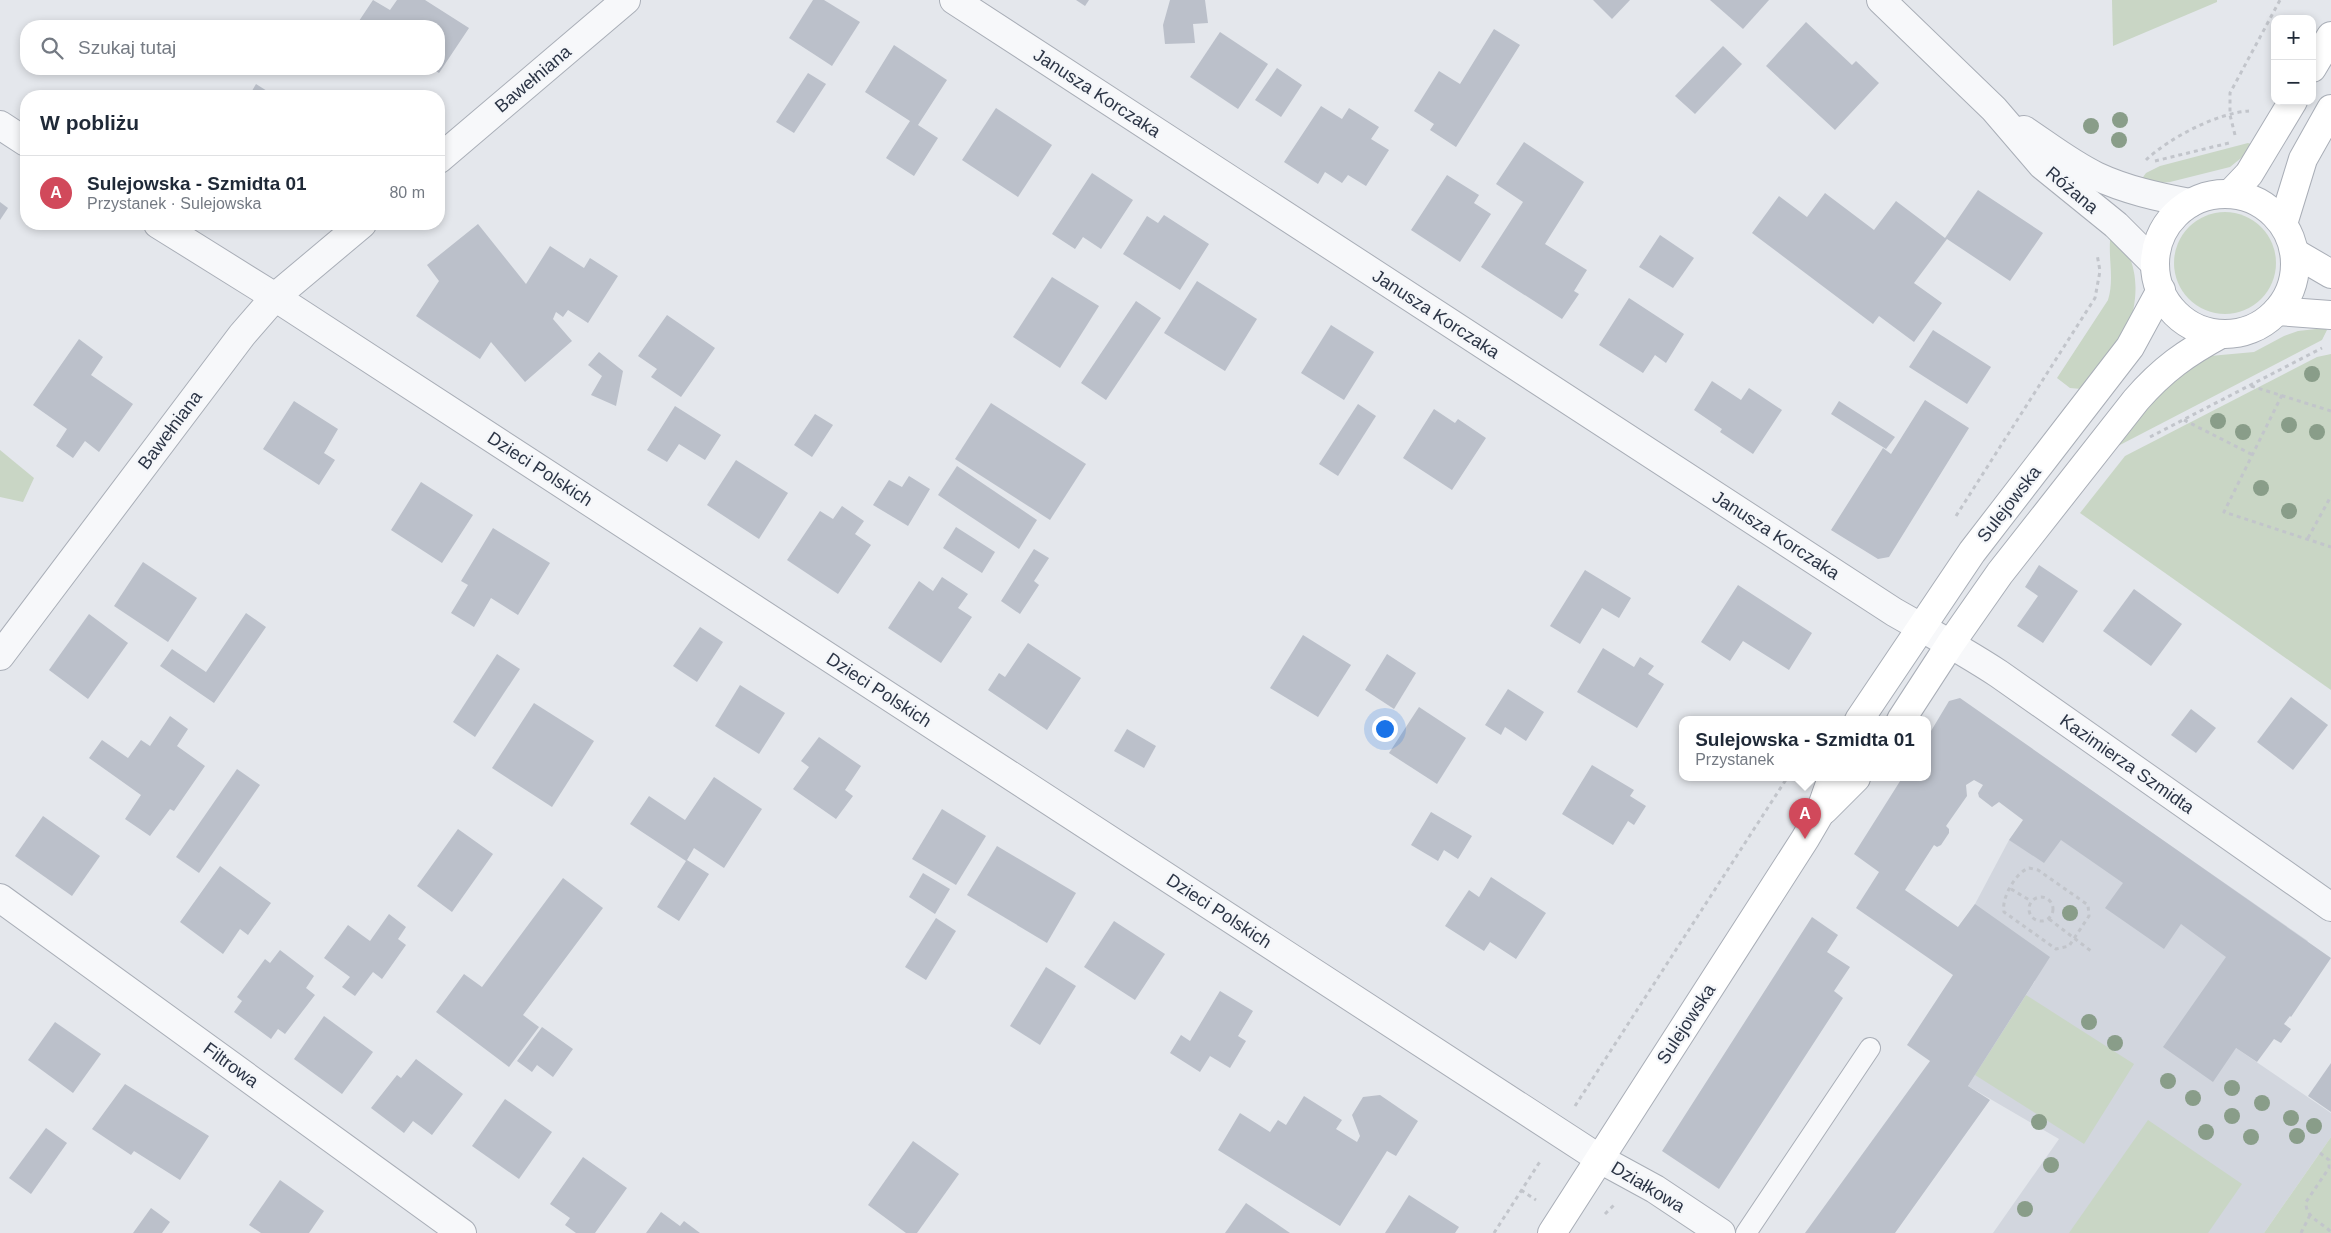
<!DOCTYPE html>
<html lang="pl">
<meta charset="utf-8">
<style>
body{margin:0;font-family:Arial,sans-serif;background:#f6f6f7;color:#1f2937}
.controls{position:absolute;right:15px;top:15px;display:grid;overflow:hidden;border-radius:10px;box-shadow:0 2px 8px #0003}
.controls button{width:45px;height:45px;display:grid;place-items:center;padding:0;border:0;border-bottom:1px solid #e0e1e3;background:#fff;color:#1f2937;font:25px sans-serif}
.you{position:absolute;left:1384px;top:728px;width:18px;height:18px;margin:-12px;border:4px solid #fff;border-radius:50%;background:#1a73e8;box-shadow:0 0 0 8px #1a73e833}
.badge{display:grid;place-items:center;width:32px;height:32px;border-radius:50%;background:#d1495b;color:#fff;font-size:16px;font-weight:700}
.pin{position:absolute;translate:-50% -41px;filter:drop-shadow(0 1px 2px #0008)}
.pin::after{content:'';position:absolute;top:26px;width:18px;height:15px;background:inherit;clip-path:polygon(0 0,100% 0,50% 100%)}
.popup{position:absolute;left:1679px;top:716px;width:252px;height:65px;box-sizing:border-box;display:grid;place-content:center;border-radius:10px;background:#fff;filter:drop-shadow(0 1px 4px #0005);font-size:16px;white-space:nowrap;color:#747a83}
.popup b{font-size:19px;color:#1f2937}
.popup::after{content:'';position:absolute;left:50%;top:100%;margin-left:-10px;border:10px solid transparent;border-top-color:#fff}
.list{margin:0;padding:0;list-style:none}
h2{display:flex;justify-content:space-between;align-items:center;height:65px;margin:0;padding:0 20px;font-size:21px}
h2 small{font-size:16px;font-weight:400;color:#747a83}
.list li{display:grid;grid-template-columns:32px 1fr auto;gap:15px;align-items:center;box-sizing:border-box;height:75px;padding:0 20px;border-top:1px solid #e0e1e3}
.list b{display:block;font-size:19px;white-space:nowrap}
.list p{margin:0;font-size:16px;white-space:nowrap;color:#747a83}
.list em{font-size:16px;font-style:normal;color:#747a83}
.icon{flex:none;width:28px;height:28px;fill:none;stroke:currentColor;stroke-width:2;stroke-linecap:round;stroke-linejoin:round}
.map{position:relative;flex:none;width:2331px;height:1233px;overflow:hidden}
.search{position:absolute;background:#fff;box-shadow:0 2px 8px #0003;left:20px;top:20px;width:425px;height:55px;display:flex;align-items:center;gap:12px;box-sizing:border-box;padding:0 18px;border-radius:20px;color:#747a83;font-size:19px}
.panel{position:absolute;background:#fff;box-shadow:0 2px 8px #0003;left:20px;top:90px;width:425px;height:140px;border-radius:20px}
.map>svg:first-child{display:block}
.built{fill:#d2d6de}
.green{fill:#c9d6c5}
.building{fill:#bbc0ca}
.lines{fill:none;stroke-linecap:round;stroke-linejoin:round}
.lane-casing{stroke:#a9aeb7;stroke-width:22}
.street-casing{stroke:#a9aeb7;stroke-width:30}
.secondary-casing{stroke:#a9aeb7;stroke-width:30}
.path{stroke:#c2c5cb;stroke-width:3;stroke-dasharray:4 4;stroke-linecap:butt}
.lane{stroke:#f7f8fa;stroke-width:20}
.street{stroke:#f7f8fa;stroke-width:28}
.secondary{stroke:#fff;stroke-width:28}
.tree{fill:#899d89}
.labels{text-anchor:middle;stroke-width:4.5;stroke-linejoin:round;paint-order:stroke}
.street-label{font-size:18px;fill:#2b3445;stroke:#f4f6f9}
</style>
<div class="map">
<svg width="2331" height="1233" viewBox="0 0 2331 1233">
<rect width="100%" height="100%" fill="#e4e7ec"/>
<path class="built" d="M2062,770L2308,941L2236,1048L2331,1113V1137L2264,1233H1993L2059,1139L1968,1086L2035,981L1958,927L1975,904L2009,840Z"/>
<g class="green">
<path d="M2112,0H2217V2L2113,46Z"/>
<path d="M2248,143L2256,146L2230,167L2170,182L2160,183L2141,180L2146,173L2160,166Z"/>
<circle cx="2225" cy="263" r="51"/>
<path d="M2111,233C2117,240 2125,247 2128,254C2139,276 2137,305 2128,327L2081,389L2070,388L2057,378L2108,300C2115,278 2107,255 2111,233Z"/>
<path d="M2325,328L2327,330L2322,340L2116,447L2170,380L2210,356L2254,352L2284,336L2298,331Z"/>
<path d="M2331,354V690L2080,513L2125,456L2317,357Z"/>
<path d="M0,450L34,478L23,502L0,497Z"/>
<path d="M2026,995L2134,1064L2084,1144L1975,1075Z"/>
<path d="M2148,1120L2242,1184L2208,1233H2069Z"/>
<path d="M2331,1137V1233H2264Z"/>
</g>
<g class="building">
<path d="M373,0L390,10L397,0H425L469,28L439,73L433,69H439V26H367L359,21Z"/>
<path d="M813,0H824L860,22L832,66L789,38Z"/>
<path d="M1076,0H1089L1085,6Z"/>
<path d="M1170,0H1205L1208,23L1193,24L1195,43L1165,44L1163,25Z"/>
<path d="M1593,0H1630L1612,19Z"/>
<path d="M1710,0H1769L1743,29Z"/>
<path d="M1806,22L1852,65L1856,61L1879,83L1835,130L1766,66Z"/>
<path d="M1494,29L1520,45L1456,147L1430,130L1434,124L1414,111L1439,71L1460,84Z"/>
<path d="M1220,32L1268,64L1238,109L1190,77Z"/>
<path d="M894,45L947,80L918,125L938,138L914,176L886,158L910,121L865,92Z"/>
<path d="M1723,46L1742,64L1695,114L1675,96Z"/>
<path d="M1277,68L1302,85L1281,117L1255,100Z"/>
<path d="M808,73L826,84L794,133L776,122Z"/>
<path d="M256,84L275,96H249Z"/>
<path d="M1321,106L1342,119L1349,108L1379,127L1371,139L1389,150L1366,186L1348,175L1342,183L1325,172L1318,184L1284,162Z"/>
<path d="M996,108L1052,145L1018,197L962,160Z"/>
<path d="M1524,142L1584,182L1545,244L1587,270L1574,291L1579,294L1562,319L1481,267L1523,202L1496,184Z"/>
<path d="M1092,173L1133,200L1101,249L1083,237L1075,249L1052,234Z"/>
<path d="M1447,175L1479,195L1474,203L1491,214L1460,262L1411,230Z"/>
<path d="M1978,190L2043,233L2010,281L1947,239L1914,283L1942,303L1914,342L1879,316L1873,324L1752,233L1779,196L1807,217L1825,193L1874,230L1896,201L1945,238Z"/>
<path d="M0,202L8,208L0,220Z"/>
<path d="M1164,215L1209,244L1180,290L1123,254L1147,216L1158,223Z"/>
<path d="M478,224L526,284L550,246L584,268L590,258L618,276L588,323L568,310L563,317L556,312L553,319L572,341L525,382L491,342L480,359L416,316L439,281L427,265Z"/>
<path d="M1660,235L1694,258L1673,288L1639,267Z"/>
<path d="M1052,277L1099,306L1060,368L1013,337Z"/>
<path d="M1197,281L1257,319L1225,371L1164,333Z"/>
<path d="M1629,298L1684,334L1666,363L1655,355L1643,373L1599,345Z"/>
<path d="M1136,301L1161,318L1106,400L1081,383Z"/>
<path d="M667,315L715,348L681,397L651,377L657,369L638,356Z"/>
<path d="M1331,325L1374,352L1344,400L1301,373Z"/>
<path d="M1933,330L1991,367L1967,404L1909,367Z"/>
<path d="M79,339L103,357L91,375L133,404L99,452L85,441L73,458L56,446L67,429L33,405Z"/>
<path d="M599,352L623,371L616,406L591,395L602,376L588,365Z"/>
<path d="M1712,381L1741,400L1749,388L1782,410L1753,454L1720,432L1722,429L1694,410Z"/>
<path d="M1925,400L1969,428L1889,557L1878,559L1831,530L1883,448L1891,454Z"/>
<path d="M294,401L338,429L324,453L335,460L319,485L263,449Z"/>
<path d="M1839,401L1895,437L1886,449L1831,414Z"/>
<path d="M991,403L1086,464L1050,520L955,459Z"/>
<path d="M1358,404L1376,416L1338,476L1319,464Z"/>
<path d="M675,406L721,435L705,460L679,444L667,462L647,450Z"/>
<path d="M1434,409L1455,423L1458,419L1486,438L1452,490L1403,458Z"/>
<path d="M815,414L833,425L812,457L794,445Z"/>
<path d="M736,460L788,493L759,539L707,505Z"/>
<path d="M957,466L1037,520L1019,549L938,495Z"/>
<path d="M909,476L930,489L908,526L873,505L889,480L902,487Z"/>
<path d="M421,482L473,515L442,563L391,530Z"/>
<path d="M842,506L864,521L855,534L871,545L838,594L787,560L820,511L833,519Z"/>
<path d="M956,527L995,552L982,573L943,548Z"/>
<path d="M493,528L550,563L518,615L491,598L474,627L451,613L468,585L461,581Z"/>
<path d="M1034,549L1049,558L1034,581L1039,585L1020,614L1001,601Z"/>
<path d="M143,562L197,598L168,642L114,606Z"/>
<path d="M2039,565L2078,591L2043,643L2017,626L2038,596L2025,587Z"/>
<path d="M1585,570L1631,598L1619,618L1602,608L1580,644L1550,626Z"/>
<path d="M942,577L968,594L958,608L972,617L941,663L888,628L919,581L933,591Z"/>
<path d="M1738,585L1812,633L1789,670L1743,641L1730,661L1701,642Z"/>
<path d="M2134,589L2182,624L2151,666L2103,631Z"/>
<path d="M246,613L266,627L214,703L160,666L172,649L206,672Z"/>
<path d="M89,614L128,643L88,699L49,670Z"/>
<path d="M700,627L723,642L697,682L673,666Z"/>
<path d="M1303,635L1351,665L1318,717L1270,688Z"/>
<path d="M1028,643L1081,678L1047,730L988,690L999,673L1005,677Z"/>
<path d="M1603,648L1634,667L1640,657L1654,666L1648,674L1664,684L1637,728L1577,692Z"/>
<path d="M497,654L520,669L475,737L453,722Z"/>
<path d="M1387,654L1416,673L1394,709L1365,690Z"/>
<path d="M740,685L785,713L759,754L715,726Z"/>
<path d="M1508,689L1544,712L1526,741L1505,727L1501,735L1485,725Z"/>
<path d="M2291,697L2328,725L2293,770L2257,742Z"/>
<path d="M1960,698L2331,958L2291,1017L2290,1016L2284,1024L2291,1029L2281,1043L2274,1039L2257,1062L2236,1048L2213,1082L2163,1047L2226,957L2181,924L2164,949L2105,908L2123,883L2061,840L2044,863L2009,840L2023,820L1999,802L1992,807L1979,797L1978,793L1983,785L1974,780L1966,785L1967,796L1946,826L1949,829V833L1941,845L1937,847L1934,845L1905,890L1958,927L1975,904L2050,957L1968,1086L1990,1100L1895,1233H1805L1930,1061L1907,1045L1953,975L1856,908L1879,872L1854,854L1902,778H1928V736L1949,701Z"/>
<path d="M534,703L594,741L552,807L492,768Z"/>
<path d="M1419,707L1466,738L1437,784L1389,753Z"/>
<path d="M2191,709L2216,728L2196,753L2171,735Z"/>
<path d="M170,716L188,729L177,746L205,766L174,811L170,809L150,836L125,819L141,795L89,758L102,740L128,758L141,740L150,746Z"/>
<path d="M1127,729L1156,746L1144,768L1114,751Z"/>
<path d="M819,737L861,766L845,790L853,796L836,819L793,789L809,767L801,761Z"/>
<path d="M1592,765L1634,790L1630,796L1646,806L1634,825L1628,821L1613,845L1562,814Z"/>
<path d="M237,769L260,785L199,873L176,857Z"/>
<path d="M714,777L762,809L724,868L694,848L687,860L709,874L679,921L657,907L686,861L630,824L649,796L685,820Z"/>
<path d="M942,809L986,836L956,885L912,859Z"/>
<path d="M1431,812L1472,836L1458,859L1444,850L1438,861L1411,845Z"/>
<path d="M43,816L100,856L72,896L15,856Z"/>
<path d="M458,829L493,854L452,912L417,886Z"/>
<path d="M997,846L1076,893L1047,943L967,895Z"/>
<path d="M220,866L271,903L248,935L240,929L223,954L180,922Z"/>
<path d="M923,873L950,889L935,914L909,897Z"/>
<path d="M1491,877L1546,913L1516,959L1490,942L1484,951L1445,926L1469,890L1479,897Z"/>
<path d="M563,878L603,908L523,1015L539,1027L509,1067L436,1012L464,974L482,987Z"/>
<path d="M389,914L406,927L398,939L406,945L382,979L373,972L355,996L342,987L350,977L324,958L348,925L370,941Z"/>
<path d="M1812,917L1838,935L1827,952L1850,967L1834,991L1843,998L1719,1189L1662,1151Z"/>
<path d="M936,918L956,931L926,980L905,967Z"/>
<path d="M1114,921L1165,954L1135,1000L1084,967Z"/>
<path d="M280,950L314,976L306,988L315,995L285,1034L278,1029L271,1039L234,1012L242,1001L237,997L265,959L270,963Z"/>
<path d="M1046,967L1076,986L1040,1045L1010,1026Z"/>
<path d="M1220,991L1253,1011L1238,1036L1246,1041L1230,1068L1210,1056L1200,1072L1170,1053L1181,1035L1190,1041Z"/>
<path d="M324,1016L373,1052L342,1094L294,1059Z"/>
<path d="M55,1022L101,1054L73,1093L28,1060Z"/>
<path d="M542,1027L573,1049L553,1077L537,1065L532,1072L517,1061Z"/>
<path d="M416,1059L463,1094L432,1135L413,1121L404,1133L371,1108L397,1075L401,1078Z"/>
<path d="M2331,1063V1112L2308,1096Z"/>
<path d="M125,1084L209,1136L180,1180L134,1151L131,1155L92,1129Z"/>
<path d="M1380,1095L1418,1121L1396,1156L1387,1151L1340,1226L1218,1150L1240,1113L1270,1132L1278,1120L1286,1125L1304,1096L1342,1120L1336,1129L1357,1142L1360,1136L1352,1115L1363,1097Z"/>
<path d="M505,1099L552,1132L519,1179L472,1146Z"/>
<path d="M46,1128L67,1143L31,1194L9,1178Z"/>
<path d="M913,1141L959,1174L917,1233H906L868,1205Z"/>
<path d="M583,1157L627,1188L595,1233H576L565,1225L570,1218L550,1204Z"/>
<path d="M280,1180L324,1211L309,1233H261L249,1225Z"/>
<path d="M1409,1195L1459,1227L1455,1233H1385Z"/>
<path d="M1246,1203L1290,1233H1225Z"/>
<path d="M151,1208L170,1222L162,1233H133Z"/>
<path d="M661,1212L680,1226L684,1221L700,1233H646Z"/>
</g>
<g class="lines">
<g class="lane-casing">
<path id="lane" d="M1746,1233L1870,1048"/>
</g>
<g class="street-casing">
<g id="street">
<path d="M954,0L1894,612C1929,632 1964,651 1999,674L2331,907"/>
<path d="M1881,0L1994,109L2042,165L2116,225L2155,264"/>
<path d="M0,125L26,142"/>
<path d="M2024,130C2048,146 2071,164 2096,176C2126,190 2158,197 2190,203"/>
<path d="M439,159L626,0"/>
<path d="M158,224L275,297L1600,1159L1655,1189L1721,1233"/>
<path d="M0,656L242,335L275,297L362,224"/>
<path d="M0,898L462,1233"/>
</g>
</g>
<g class="secondary-casing">
<g id="secondary">
<path d="M2312,68L2331,36"/>
<path d="M2230,194L2249,174L2293,101"/>
<circle cx="2225" cy="264" r="70"/>
<path d="M2283,224L2303,159L2331,109"/>
<path d="M2295,253L2331,274"/>
<path d="M2277,311L2331,315"/>
<path d="M1859,720L1972,552L2130,347L2161,290"/>
<path d="M1901,720L1951,643L2000,573L2136,400C2163,369 2186,353 2221,334"/>
<path d="M1824,810L1856,778"/>
<path d="M1552,1233L1805,839L1819,815L1832,778"/>
</g>
</g>
<g class="path">
<path d="M2235,135L2230,115V93L2280,0"/>
<path d="M2146,160C2169,138 2217,113 2249,111"/>
<path d="M2155,161L2229,143"/>
<path d="M2251,386L2331,411"/>
<path d="M2282,395L2224,512L2331,547"/>
<path d="M2184,420L2253,455"/>
<path d="M2150,437L2322,348"/>
<path d="M1956,516L2095,298L2100,271L2097,254"/>
<path d="M2308,538L2331,496"/>
<path d="M2029,868L2038,870L2088,905L2089,916L2069,946L2056,949L2004,912C2001,898 2016,872 2029,868Z"/>
<path d="M2011,889L2031,901"/>
<circle cx="2041" cy="909" r="12"/>
<path d="M2049,919L2091,951"/>
<path d="M1575,1106L1787,778"/>
<path d="M2320,1153L2329,1160V1168L2306,1202C2305,1217 2321,1222 2331,1232"/>
<path d="M1521,1190L1536,1200"/>
<path d="M1605,1214L1615,1204"/>
<path d="M1494,1233L1541,1160"/>
<path d="M2301,1233L2310,1215"/>
</g>
<use href="#lane" class="lane"/>
<use href="#street" class="street"/>
<use href="#secondary" class="secondary"/>
</g>
<g class="tree">
<circle cx="2120" cy="120" r="8"/>
<circle cx="2091" cy="126" r="8"/>
<circle cx="2119" cy="140" r="8"/>
<circle cx="2312" cy="374" r="8"/>
<circle cx="2218" cy="421" r="8"/>
<circle cx="2289" cy="425" r="8"/>
<circle cx="2243" cy="432" r="8"/>
<circle cx="2317" cy="432" r="8"/>
<circle cx="2261" cy="488" r="8"/>
<circle cx="2289" cy="511" r="8"/>
<circle cx="2070" cy="913" r="8"/>
<circle cx="2089" cy="1022" r="8"/>
<circle cx="2115" cy="1043" r="8"/>
<circle cx="2168" cy="1081" r="8"/>
<circle cx="2232" cy="1088" r="8"/>
<circle cx="2193" cy="1098" r="8"/>
<circle cx="2262" cy="1103" r="8"/>
<circle cx="2232" cy="1116" r="8"/>
<circle cx="2291" cy="1118" r="8"/>
<circle cx="2039" cy="1122" r="8"/>
<circle cx="2314" cy="1126" r="8"/>
<circle cx="2206" cy="1132" r="8"/>
<circle cx="2297" cy="1136" r="8"/>
<circle cx="2251" cy="1137" r="8"/>
<circle cx="2051" cy="1165" r="8"/>
<circle cx="2025" cy="1209" r="8"/>
</g>
<g class="labels">
<g class="street-label">
<text transform="translate(533 79) rotate(-40)" y="6">Bawełniana</text>
<text transform="translate(1097 93) rotate(33)" y="6">Janusza Korczaka</text>
<text transform="translate(2072 190) rotate(40)" y="6">Różana</text>
<text transform="translate(1436 314) rotate(33)" y="6">Janusza Korczaka</text>
<text transform="translate(170 430) rotate(-53)" y="6">Bawełniana</text>
<text transform="translate(540 469) rotate(33)" y="6">Dzieci Polskich</text>
<text transform="translate(2009 504) rotate(-52)" y="6">Sulejowska</text>
<text transform="translate(1776 535) rotate(33)" y="6">Janusza Korczaka</text>
<text transform="translate(879 690) rotate(33)" y="6">Dzieci Polskich</text>
<text transform="translate(2127 764) rotate(35)" y="6">Kazimierza Szmidta</text>
<text transform="translate(1219 911) rotate(33)" y="6">Dzieci Polskich</text>
<text transform="translate(1686 1024) rotate(-57)" y="6">Sulejowska</text>
<text transform="translate(231 1065) rotate(36)" y="6">Filtrowa</text>
<text transform="translate(1648 1187) rotate(31)" y="6">Działkowa</text>
</g>
</g>
</svg>
<div class="controls">
<button>+</button>
<button>−</button>
</div>
<div class="you"></div>
<div class="pin badge" style="left:1805px;top:839px">A</div>
<div class="popup"><b>Sulejowska - Szmidta 01</b>Przystanek</div>
<div class="search"><svg class="icon" aria-label="search" viewBox="0 0 24 24"><circle cx="10" cy="10" r="6"/><path d="M15 15l6 6"/></svg>Szukaj tutaj</div>
<section class="panel">
<h2>W pobliżu<small></small></h2>
<ul class="list">
<li><span class="badge">A</span><div><b>Sulejowska - Szmidta 01</b><p>Przystanek · Sulejowska</p></div><em>80 m</em></li>
</ul>
</section>
</div>
